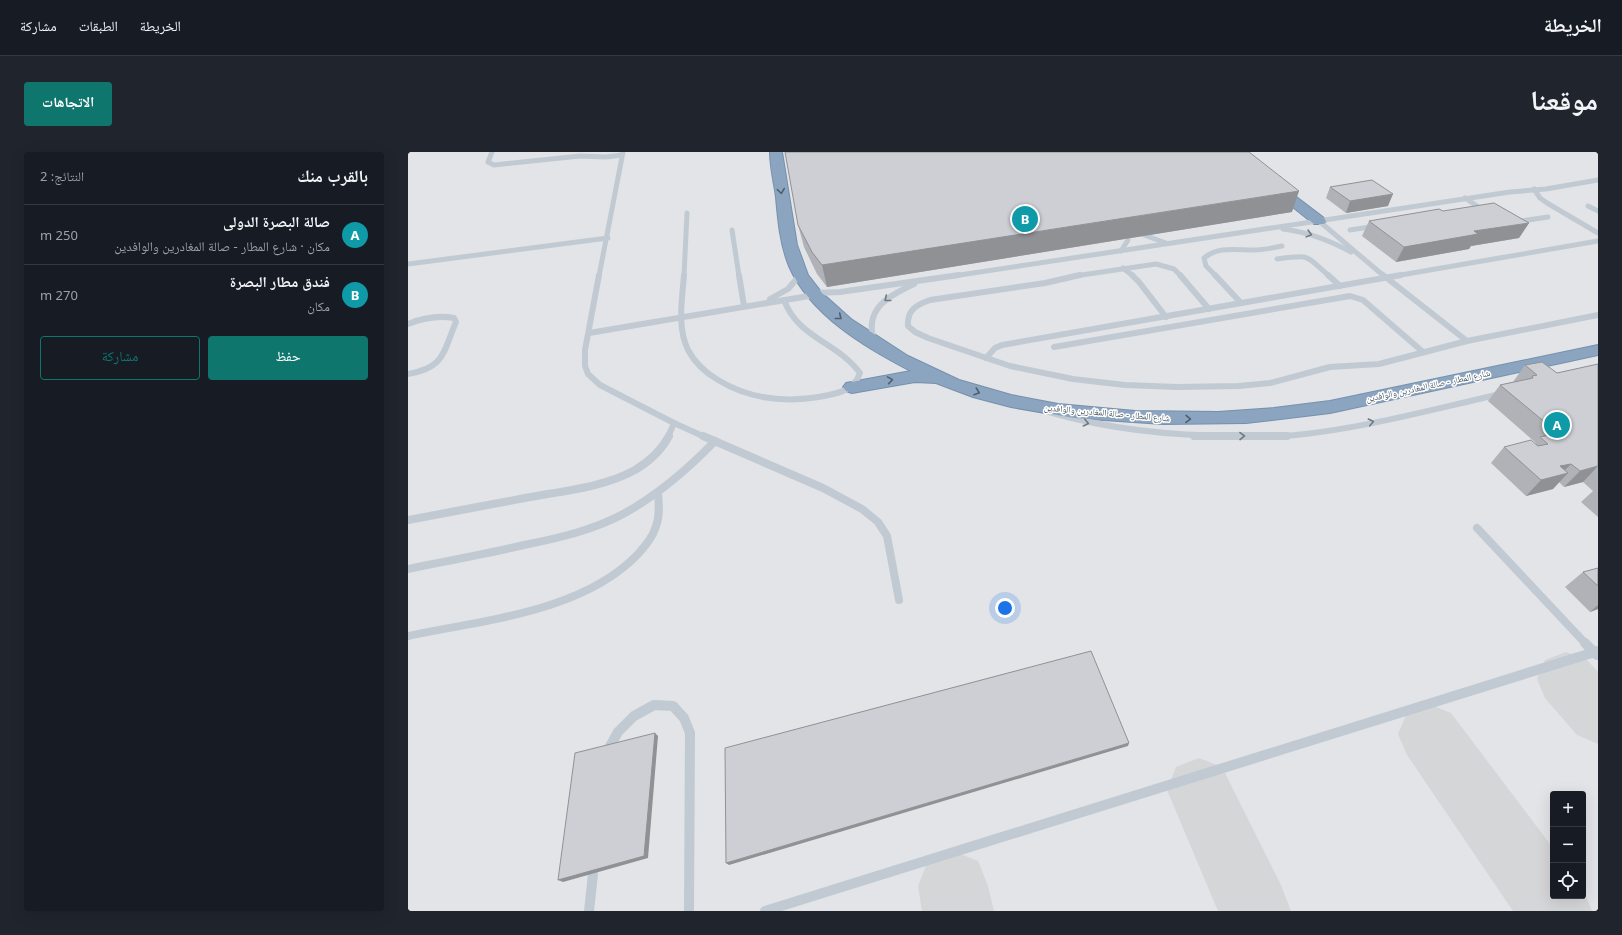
<!DOCTYPE html>
<html lang="ar">
<meta charset="utf-8">
<style>
body{margin:0;font-family:"Noto Sans","Noto Naskh Arabic",sans-serif;background:#20242c;color:#f1f3f6;direction:rtl}
.controls{position:absolute;right:12px;bottom:12px;display:grid;overflow:hidden;border-radius:4px;box-shadow:0 4px 16px #0002}
.controls button{width:36px;height:36px;display:grid;place-items:center;padding:0;border:0;border-bottom:1px solid #363941;background:#171b24;color:#f1f3f6;font:20px sans-serif}
.you{position:absolute;left:597px;top:456px;width:14px;height:14px;margin:-10px;border:3px solid #fff;border-radius:50%;background:#1a73e8;box-shadow:0 0 0 6px #1a73e833}
.badge{display:grid;place-items:center;width:26px;height:26px;border-radius:50%;background:#0f766e;color:#fff;font-size:13px;font-weight:700}
.pin{position:absolute;translate:-50% -50%;border:2px solid #fff;box-shadow:0 1px 4px #0006}
.list{margin:0;padding:0;list-style:none}
h2{display:flex;justify-content:space-between;align-items:center;height:52px;margin:0;padding:0 16px;font-size:17px}
h2 small{font-size:13px;font-weight:400;color:#9ea1a6}
.list li{display:grid;grid-template-columns:26px 1fr auto;gap:12px;align-items:center;box-sizing:border-box;height:60px;padding:0 16px;border-top:1px solid #363941}
.list b{display:block;font-size:15px;white-space:nowrap}
.list p{margin:0;font-size:13px;white-space:nowrap;color:#9ea1a6}
.list em{font-size:13px;font-style:normal;color:#9ea1a6}
.actions{display:flex;gap:8px;padding:12px 16px}
.actions a{flex:1;padding:9px 0;border:1px solid #0f766e;border-radius:4px;text-align:center;font-size:14px;color:#0f766e}
.actions .main{background:#0f766e;color:#fff}
.icon{flex:none;width:22px;height:22px;fill:none;stroke:currentColor;stroke-width:2;stroke-linecap:round;stroke-linejoin:round}
.map{position:relative;flex:none;width:1190px;height:759px;overflow:hidden;direction:ltr;border-radius:4px}
header{display:flex;align-items:center;gap:24px;box-sizing:border-box;height:56px;padding:0 20px;background:#171b24;border-bottom:1px solid #363941}
header strong{font-size:19px}
nav{display:flex;gap:22px;margin-inline-start:auto;font-size:14px}
.intro{display:flex;align-items:center;justify-content:space-between;box-sizing:border-box;height:96px;padding:0 24px}
h1{margin:0;font-size:28px}
.button{padding:10px 18px;border-radius:4px;background:#0f766e;color:#fff;font-size:14px;font-weight:700}
main{display:flex;gap:24px;padding:0 24px}
aside{flex:1;background:#171b24;border-radius:4px;box-shadow:0 4px 16px #0002}
.map>svg:first-child{display:block}
.airport{fill:#e2e4e7;fill-rule:evenodd}
.lines{fill:none;stroke-linecap:round;stroke-linejoin:round}
.taxiway{fill:#d5d6d8;fill-rule:evenodd}
.highway-casing{stroke:#7690ad;stroke-width:2}
.lane-far3{stroke:#c1cad2;stroke-width:5}
.lane-far2{stroke:#c1cad2;stroke-width:6}
.lane-far1{stroke:#c1cad2;stroke-width:8}
.lane{stroke:#c1cad2;stroke-width:10}
.highway{fill:#8ba5c1;fill-rule:evenodd}
.wall{fill:#b0b2b7}
.shaded-wall{fill:#909195}
.building{fill:#cdcfd5;stroke:#909195}
.oneway{stroke:#505e6b}
.oneway2{stroke:#6e7983}
.labels{text-anchor:middle;stroke-width:3;stroke-linejoin:round;paint-order:stroke}
.far-street-label{font-size:9px;fill:#4a5661;stroke:#fff}
</style>
<header>
<strong>الخريطة</strong>
<nav><a>الخريطة</a><a>الطبقات</a><a>مشاركة</a></nav>
</header>
<div class="intro"><h1>موقعنا</h1><a class="button">الاتجاهات</a></div>
<main>
<div class="map">
<svg width="1190" height="759" viewBox="0 0 1190 759">
<rect width="100%" height="100%" fill="#f5f3f3"/>
<path class="airport" d="M0,0H1190V759H0ZM1145,642H1175V744H1145Z"/>
<g class="lines">
<g class="taxiway">
<path d="M1158,500L1179,508L1190,520V592L1169,583L1137,546L1129,527L1137,508Z"/>
<path d="M1021,552L1043,561L1145,696V744H1175V737L1184,759H1105L999,603L990,582L999,561Z"/>
<path d="M791,606L814,615L873,733L883,759H810L759,638L768,615Z"/>
<path d="M545,699L570,709L580,734L586,759H514L510,734L520,709Z"/>
</g>
<g class="highway-casing">
<g id="highway">
<path d="M362,0H374L389,93L400,123L414,141L443,167L500,204L551,228L603,243L650,252L727,259L810,260L866,256L922,249L1190,193V203L922,261L838,271L755,272L666,266L603,255L565,245L528,231L507,230L444,241L438,239L435,235L438,231L503,219C458,196 402,163 381,114C372,92 370,68 368,45C366,30 362,15 362,0Z"/>
<path d="M816,0H829L916,66L918,69L916,72H906Z"/>
</g>
</g>
<g class="lane-far3">
<path d="M84,0L80,10L86,13L172,4L198,5L214,3"/>
<path d="M1126,37L1132,46L1139,51L1190,81"/>
<path d="M1057,46L1078,60"/>
<path d="M1180,54L1190,59"/>
<path d="M911,69L976,124"/>
<path d="M1107,70L1140,65"/>
<path d="M875,77C900,80 921,88 943,100"/>
<path d="M324,78L331,124"/>
<path d="M942,78L968,74"/>
<path d="M728,80L758,91"/>
<path d="M713,99L720,88L719,76"/>
<path d="M869,107C902,102 897,103 921,124"/>
<path d="M0,112L200,86"/>
<path d="M715,116L725,124"/>
<path d="M191,124L215,0"/>
<path d="M276,124L279,61"/>
<path d="M391,124L393,121"/>
<path d="M545,124L1102,40L1138,37L1190,28"/>
<path d="M667,124L748,112L766,117L773,124"/>
<path d="M808,124L798,114L796,106C810,94 828,98 845,98C855,98 865,96 874,94"/>
<path d="M987,124L1190,89"/>
</g>
<g class="lane-far2">
<path d="M191,123L177,198V214L180,222L192,233L266,271L297,285"/>
<path d="M276,123C274,148 269,175 280,198C287,211 298,221 310,228C343,248 379,251 416,244C432,241 446,238 452,221C429,190 390,186 376,148"/>
<path d="M331,123L336,154"/>
<path d="M672,123L637,131L522,148C508,153 499,158 500,174L507,180L520,186L602,214L665,227L717,233L769,235L831,234L862,231L922,215L971,212L1059,189L1190,163"/>
<path d="M724,123L731,130L758,165"/>
<path d="M772,123L801,157"/>
<path d="M807,123L833,151"/>
<path d="M920,123L932,134"/>
<path d="M975,123L1059,189"/>
<path d="M406,141L432,140L551,123"/>
<path d="M362,147L380,137L392,123"/>
<path d="M0,172C15,166 30,163 46,166L48,170C35,200 37,216 0,222"/>
<path d="M181,181L407,143"/>
<path d="M466,189C456,157 480,144 506,132"/>
<path d="M646,195L942,144L955,148L1015,200"/>
<path d="M578,206L587,196L594,193L993,123"/>
<path d="M641,260C703,278 765,284 830,284C849,284 868,285 888,283C957,276 1025,257 1093,242"/>
<path d="M260,285L266,271"/>
</g>
<g class="lane-far1">
<path d="M295,284L415,336L454,357L470,370L479,384L491,448"/>
<path d="M786,284H879"/>
<path d="M0,368C39,361 78,353 117,346C154,339 194,336 227,318C242,309 253,299 261,284"/>
<path d="M1069,376L1178,492"/>
<path d="M0,417C39,409 78,402 116,393C151,386 186,378 217,361C251,342 280,317 307,289"/>
<path d="M0,484C75,468 175,460 230,402C237,394 245,385 248,374C252,364 251,352 250,341"/>
</g>
<g class="lane">
<path d="M1177,491L1189,503"/>
<path d="M200,598L210,580L226,564L246,553L265,554L276,566L282,581L281,759"/>
<path d="M181,759L185,722"/>
<path d="M357,759L1190,499"/>
</g>
<use href="#highway" class="highway"/>
</g>
<g class="wall">
<path d="M922,35L980,54L938,61L918,46Z"/>
<path d="M1035,59L1121,71L1111,86L1063,94L1061,97L988,110L954,84L961,69Z"/>
<path d="M884,60L419,135L409,122L396,95L390,73Z"/>
<path d="M1190,212V365L1173,350L1185,339L1175,330L1156,335L1151,330L1145,337L1118,344L1083,311L1096,295L1127,292L1128,291L1080,249L1092,233L1105,230L1117,213L1149,221Z"/>
<path d="M1190,416V457L1182,460L1157,435L1175,420Z"/>
</g>
<g class="shaded-wall">
<path d="M891,39L884,60L419,135L414,113Z"/>
<path d="M985,42L980,54L938,61L942,49Z"/>
<path d="M1121,71L1111,86L1063,94L1061,97L988,110L996,95L1066,79Z"/>
<path d="M1163,312L1152,323L1160,321L1145,337L1118,344L1133,328L1152,314Z"/>
<path d="M1190,314L1175,330L1156,335L1172,319Z"/>
<path d="M1190,453V457L1182,460Z"/>
<path d="M247,581L250,584L240,706L155,730L150,728Z"/>
<path d="M721,591L720,594L321,713L318,711Z"/>
</g>
<g class="building">
<path d="M377,0H841L891,39L414,113L404,100L390,73Z"/>
<path d="M964,28L985,42L942,49L922,35Z"/>
<path d="M1086,51L1121,71L1066,79L1070,82L996,95L961,69L1031,57L1035,59Z"/>
<path d="M1134,210L1149,221L1190,212V314L1172,319L1163,312L1152,314L1160,321L1133,328L1096,295L1123,288L1130,294L1140,292L1132,285L1150,281L1092,233L1125,226L1124,224L1129,223L1117,213Z"/>
<path d="M1190,416V434L1175,420Z"/>
<path d="M683,499L721,591L318,711L317,596Z"/>
<path d="M247,581L236,704L150,728L167,601Z"/>
</g>
<defs><path id="oneway-chevron" d="M-2-3.5L2.5 0L-2 3.5" fill="none" stroke-width="1.6" stroke-linecap="round" stroke-linejoin="round"/></defs>
<g class="oneway">
<use href="#oneway-chevron" transform="translate(373 39) rotate(82)"/>
<use href="#oneway-chevron" transform="translate(431 165) rotate(39)"/>
<use href="#oneway-chevron" transform="translate(482 228) rotate(-9)"/>
<use href="#oneway-chevron" transform="translate(569 240) rotate(19)"/>
<use href="#oneway-chevron" transform="translate(780 267) rotate(1)"/>
</g>
<g class="oneway2">
<use href="#oneway-chevron" transform="translate(901 82) rotate(15)"/>
<use href="#oneway-chevron" transform="translate(479 147) rotate(141)"/>
<use href="#oneway-chevron" transform="translate(963 270) rotate(-12)"/>
<use href="#oneway-chevron" transform="translate(678 271) rotate(13)"/>
<use href="#oneway-chevron" transform="translate(834 284) rotate(-1)"/>
</g>
<g class="labels">
<g class="far-street-label">
<text transform="translate(1020 234) rotate(-12)" y="3">شارع المطار - صالة المغادرين والوافدين</text>
<text transform="translate(699 261) rotate(5)" y="3">شارع المطار - صالة المغادرين والوافدين</text>
</g>
</g>
</svg>
<div class="controls">
<button>+</button>
<button>−</button>
<button><svg class="icon" aria-label="locate" viewBox="0 0 24 24"><circle cx="12" cy="12" r="6"/><path d="M12 2v4M12 18v4M2 12h4M18 12h4"/></svg></button>
</div>
<div class="you"></div>
<div class="pin badge" style="left:1149px;top:273px;background:#0f9aa8">A</div>
<div class="pin badge" style="left:617px;top:67px;background:#0f9aa8">B</div>
</div>
<aside>
<h2>بالقرب منك<small>النتائج: 2</small></h2>
<ul class="list">
<li><span class="badge" style="background:#0f9aa8">A</span><div><b>صالة البصرة الدولى</b><p>مكان · شارع المطار - صالة المغادرين والوافدين</p></div><em>250 m</em></li>
<li><span class="badge" style="background:#0f9aa8">B</span><div><b>فندق مطار البصرة</b><p>مكان</p></div><em>270 m</em></li>
</ul>
<div class="actions"><a class="main">حفظ</a><a>مشاركة</a></div>
</aside>
</main>
